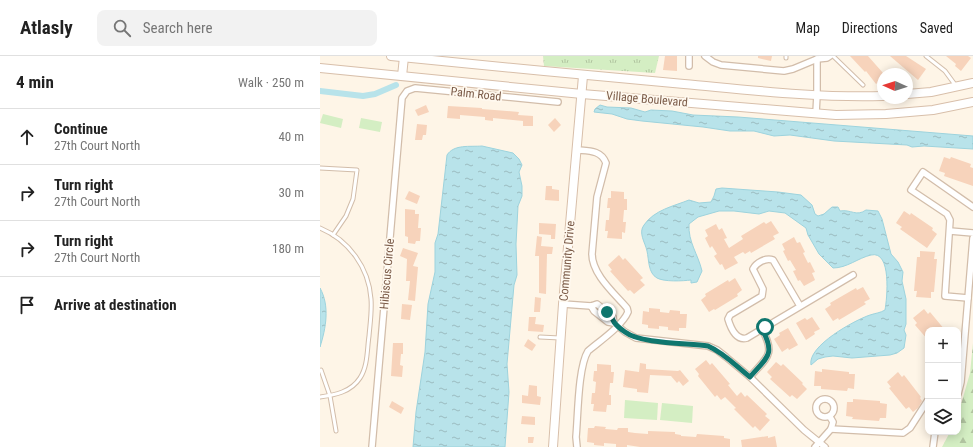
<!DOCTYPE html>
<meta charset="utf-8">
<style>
body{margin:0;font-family:"Roboto Condensed",sans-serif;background:#f2f2f2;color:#222}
.controls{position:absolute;right:12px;bottom:12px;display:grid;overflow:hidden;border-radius:8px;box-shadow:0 2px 10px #0003}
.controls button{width:36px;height:36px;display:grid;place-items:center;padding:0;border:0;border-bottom:1px solid #e0e0e0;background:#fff;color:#222;font:20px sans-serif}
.compass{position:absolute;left:557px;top:12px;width:36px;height:36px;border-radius:50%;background:#fff;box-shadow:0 2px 10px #0003;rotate:273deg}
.stop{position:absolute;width:12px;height:12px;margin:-9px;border:3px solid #0f766e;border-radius:50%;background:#fff}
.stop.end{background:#0f766e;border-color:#fff;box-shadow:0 1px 4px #0008}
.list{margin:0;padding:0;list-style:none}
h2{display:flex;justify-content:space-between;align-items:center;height:52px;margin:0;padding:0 16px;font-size:17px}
h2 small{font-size:13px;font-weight:400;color:#767676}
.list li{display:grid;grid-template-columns:26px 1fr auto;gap:12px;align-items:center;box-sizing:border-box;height:56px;padding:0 16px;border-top:1px solid #e0e0e0}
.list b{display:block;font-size:15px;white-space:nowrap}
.list p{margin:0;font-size:13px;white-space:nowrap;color:#767676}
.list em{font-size:13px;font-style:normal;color:#767676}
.icon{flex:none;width:22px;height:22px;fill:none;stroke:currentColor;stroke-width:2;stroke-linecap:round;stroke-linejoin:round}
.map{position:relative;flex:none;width:653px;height:391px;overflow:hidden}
header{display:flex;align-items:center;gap:24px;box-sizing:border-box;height:56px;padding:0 20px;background:#fff;border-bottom:1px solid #e0e0e0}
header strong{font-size:19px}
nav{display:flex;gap:22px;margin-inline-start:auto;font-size:14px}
.search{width:280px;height:36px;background:#f2f2f2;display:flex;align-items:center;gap:10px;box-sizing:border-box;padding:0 14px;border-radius:8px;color:#767676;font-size:15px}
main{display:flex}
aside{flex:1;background:#fff}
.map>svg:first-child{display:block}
.grass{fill:url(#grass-tufts)}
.forest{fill:url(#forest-firs)}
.pitch{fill:#d4eec3}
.water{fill:url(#water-ripples);stroke:#9dd3dd}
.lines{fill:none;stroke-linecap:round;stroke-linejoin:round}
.canal{stroke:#b8e3ea;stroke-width:6}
.building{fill:#f7d3bb}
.lane-casing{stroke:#d2bdaa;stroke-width:5}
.street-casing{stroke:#d2bdaa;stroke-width:8}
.secondary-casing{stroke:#d8bfaa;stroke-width:10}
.lane{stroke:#fff;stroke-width:3}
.street{stroke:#fff;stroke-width:5.5}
.secondary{stroke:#fff;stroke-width:8}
.route{stroke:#0f766e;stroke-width:5}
.labels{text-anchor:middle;stroke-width:3.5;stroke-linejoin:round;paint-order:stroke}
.street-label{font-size:12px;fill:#7b5b48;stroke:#fff9ef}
</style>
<header>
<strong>Atlasly</strong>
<div class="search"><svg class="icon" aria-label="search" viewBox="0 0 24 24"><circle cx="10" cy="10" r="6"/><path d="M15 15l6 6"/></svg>Search here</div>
<nav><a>Map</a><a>Directions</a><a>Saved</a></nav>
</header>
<main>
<aside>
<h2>4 min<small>Walk · 250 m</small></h2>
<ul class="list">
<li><svg class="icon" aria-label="ahead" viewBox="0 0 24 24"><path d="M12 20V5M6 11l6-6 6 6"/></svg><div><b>Continue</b><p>27th Court North</p></div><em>40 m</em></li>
<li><svg class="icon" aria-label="right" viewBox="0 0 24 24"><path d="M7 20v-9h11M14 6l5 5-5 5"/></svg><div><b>Turn right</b><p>27th Court North</p></div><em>30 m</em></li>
<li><svg class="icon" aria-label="right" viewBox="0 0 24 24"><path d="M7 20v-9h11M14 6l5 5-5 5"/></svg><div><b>Turn right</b><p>27th Court North</p></div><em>180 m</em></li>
<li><svg class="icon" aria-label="arrive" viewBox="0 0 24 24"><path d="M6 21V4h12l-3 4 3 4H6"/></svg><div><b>Arrive at destination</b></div></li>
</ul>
</aside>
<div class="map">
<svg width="653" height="391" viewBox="0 0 653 391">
<defs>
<pattern id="grass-tufts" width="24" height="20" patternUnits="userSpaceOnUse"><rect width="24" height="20" fill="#d4eec3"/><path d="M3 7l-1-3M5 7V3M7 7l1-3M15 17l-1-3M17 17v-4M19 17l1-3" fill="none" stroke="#b1c4a0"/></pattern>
<pattern id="forest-firs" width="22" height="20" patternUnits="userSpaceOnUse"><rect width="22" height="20" fill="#d4eec3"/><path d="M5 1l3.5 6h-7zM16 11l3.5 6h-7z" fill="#b1c4a0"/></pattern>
<pattern id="water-ripples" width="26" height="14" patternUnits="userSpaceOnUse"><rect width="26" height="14" fill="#b8e3ea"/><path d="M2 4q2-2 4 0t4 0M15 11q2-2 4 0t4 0" fill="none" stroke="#9bbbc0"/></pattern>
</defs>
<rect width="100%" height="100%" fill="#fef5e7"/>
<path class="grass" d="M223,0H339L335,17L224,10Z"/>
<path class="forest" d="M653,287V391H622L630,376H638V359L650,317Z"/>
<g class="pitch">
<path d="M3,58L23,63L21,72L0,67Z"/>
<path d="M41,62L62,66L60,76L39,72Z"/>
<path d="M305,344L338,347L337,364L304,362Z"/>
<path d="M342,347L373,350L372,367L340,364Z"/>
</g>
<g class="water">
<path d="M280,49L287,51L311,52L325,56L331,54L352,55L373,59L418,61L653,80V93L604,90L592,91L587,89L514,85L470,79L454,80L434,75H410L383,71L322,65L307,63L292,58L274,56L275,53Z"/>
<path d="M162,90L193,97L199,103L202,109L199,116L202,130V140L198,150L196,188L197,219L194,229L187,308L189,336L185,391H93L96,356L105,296L108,248L115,216V187L118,178L127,99C134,88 150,91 162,90Z"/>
<path d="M402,132L458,136L481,139L492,149L495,158L498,160L504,158L512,151H518L520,155C531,153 536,161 546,154L558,155L562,163L571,198L578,206L583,216L582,225L586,243V268L584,274L586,279L584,292L577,297L570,299L532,302L513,300L505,301L498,303L491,309C487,290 535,264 550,259C556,257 560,257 565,254C567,243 572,194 551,199C538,202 527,212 513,212L499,198L488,179L486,172L465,157L449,155L439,158L414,155H399L378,161L369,168C368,186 378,198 382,215L377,226L371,227V224C363,225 344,226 337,222C328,217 329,204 327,195C325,186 318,177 324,169C334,154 354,150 369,144L379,147L391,146L394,140L396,133Z"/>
<path d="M0,232C10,250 6,272 0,291Z"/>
</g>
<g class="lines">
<path class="canal" d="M0,35L43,40L55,38L76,29"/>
</g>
<g class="building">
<path d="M345,0H357V15L343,14Z"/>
<path d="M438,0H452L451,5L438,2Z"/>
<path d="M530,0H548L563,17V22L556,28L546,15L545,16Z"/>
<path d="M570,0H586L606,13L598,24Z"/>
<path d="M626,0H648L651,2L641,15L635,10L636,8Z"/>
<path d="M106,49L109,56L98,60L95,54Z"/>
<path d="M128,50L162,52V53L199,56L198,59L213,60V70H203V65L173,62V65L165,64V61L140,59V63L127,62Z"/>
<path d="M235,62L241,69L234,76L228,69Z"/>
<path d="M97,68L107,69L106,79H103L102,84H95Z"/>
<path d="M624,101L630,103L631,101L651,108L650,111L653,112V130L624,120L625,117L619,115Z"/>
<path d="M226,130H232V133L239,134V145L225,144Z"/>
<path d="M89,135L100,140L97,148L85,143Z"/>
<path d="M291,135L304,136V143H307V154H304L303,166H306L305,177L302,176V183L287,182L288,175H285L286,164H289L290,152H287L288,142H291Z"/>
<path d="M85,153L95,154V158H99L98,172H101L100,185H96L95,188L88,187V181L85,180Z"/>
<path d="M584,155L590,159L591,157L613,172L612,174L617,178L607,192L580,173L582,171L576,167Z"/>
<path d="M451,165L459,177L453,180L455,183L431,197L430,195L425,198L423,196L414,201L418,207L405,214L402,208L400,209L394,200L397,198L392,190L390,192L385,182L388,180L385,174L396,168L399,174L402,172L407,182L404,183L409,192L423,183L421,180L444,166L446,168Z"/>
<path d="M219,167L236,168L235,183H231V179L219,178Z"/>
<path d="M217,180L222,181L221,190L233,191L232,198H227L226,238L219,237V200H215Z"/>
<path d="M474,181L477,187L480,186L485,196L483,197L488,207L490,206L495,216L492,217L495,224L484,230L480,224L478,225L473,215L476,214L470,204L468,205L463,195L465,194L462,188Z"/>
<path d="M83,192L98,197L93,210L98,211L95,245L88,244L90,225H86L87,203L80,200Z"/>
<path d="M600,195L615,196L614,203H617L614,236H611V242L596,241L597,235H594L597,201H600Z"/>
<path d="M299,199L303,204L305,202L323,222L320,224L325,229L314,238L310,234L308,235L290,215L292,214L288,209Z"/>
<path d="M415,222L422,234L417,238L418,240L395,254L394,253L389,256L381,244L386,240L385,238L408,224L409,226Z"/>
<path d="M543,231L550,243L544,246L546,248L519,264L518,262L513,265L505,253L511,249L510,247L536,232L537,234Z"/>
<path d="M215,241L221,242L220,256H214Z"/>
<path d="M82,248L92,249L90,264L81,263Z"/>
<path d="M329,252L340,253V256L349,257L350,254L360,255V258H367L366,272H359V275L348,274V271L339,270V273L328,272V269L322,268L323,255L329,256Z"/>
<path d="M604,253L608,258L610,256L625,274H608V284L595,269L597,267L593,262Z"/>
<path d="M209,261H216L215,268L224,269L223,276L208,275Z"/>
<path d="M492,261L500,273L494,276L495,278L486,284L476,267L485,262L487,264Z"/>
<path d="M468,272L478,289L469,294L468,292L462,296L454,283L460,279L459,277Z"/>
<path d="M208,283L216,289L212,295L204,290Z"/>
<path d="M73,287H83V298H81L80,309L83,310L82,321L71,320Z"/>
<path d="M386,304L390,309L392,307L410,328L408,329L417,340L421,336L425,341L427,339L447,358L445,360L450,364L440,375L435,370L433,372L414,353L416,352L405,341L401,344L397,339L395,341L378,320L379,318L375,313Z"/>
<path d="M456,306L461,310L463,308L483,327L482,328L487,333L477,343L472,339L470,341L450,323L452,321L447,316Z"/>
<path d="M320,307L326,308V313L358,315L360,314L369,325L363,330L359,325L357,327L351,320L330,319L328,337L317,336V333L303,331L305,314L319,316Z"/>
<path d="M277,308L291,309V316H294L293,327H290L289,339H291V349H287L286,356L273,355L274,348H271L272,337H275L276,326L273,325L274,315H277Z"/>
<path d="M502,313L529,316V318H535L534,333L528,332L527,335L501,333V330H494L495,315L502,316Z"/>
<path d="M578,316L582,321L584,319L601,341L600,342L602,345L598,352L593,356L589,351L586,353L569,332L571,331L567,326Z"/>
<path d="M209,329L217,330V340L221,341L220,349L202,347V339L208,340Z"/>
<path d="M533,343L560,345V347L567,348L566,362H560L559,365L532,363L533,361L526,360L527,346H533Z"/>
<path d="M72,345L84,352L81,358L69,351Z"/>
<path d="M202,360L215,361V369L201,368Z"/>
<path d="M275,370L286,371L285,373L297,374L298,372H308V376L315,377L328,378V375L355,376V378L361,379V380L376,381L377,378L404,380V382L410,383V391H320L307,389V391H296V388L284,387V390L274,389V387L267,386L268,372H274Z"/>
<path d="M448,380V382L455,380L457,391H422L421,384Z"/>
<path d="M208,381H214L213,387H208Z"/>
</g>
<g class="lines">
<g class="lane-casing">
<g id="lane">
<path d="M513,0L543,29"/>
<path d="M606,0L625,15L636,30"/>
<path d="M466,2V0"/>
<path d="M0,112L37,114L33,143L26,160L13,179"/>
<path d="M0,172C29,184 49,212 51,243C52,255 50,268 49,280C47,293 48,310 40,322C31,336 15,339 0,341"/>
<path d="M220,281L240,282"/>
<path d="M1,314L10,340L16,375"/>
</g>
</g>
<g class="street-casing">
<g id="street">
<path d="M385,0L393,6L401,9L464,15L473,13L497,3L507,2L510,0"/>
<path d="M369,10V0"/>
<path d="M496,57L497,39V3"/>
<path d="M630,175L653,177"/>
<path d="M648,242L625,240L630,164L627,158L591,134L603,116L653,151"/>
<path d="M243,248L271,250L277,248L293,261L294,267"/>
<path d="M271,250L274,255L288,266L294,267L305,276L316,282L388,290L397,294L406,301L430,321L484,374L505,391"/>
<path d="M480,250L453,204C446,201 436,207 433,213L443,233L442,240L410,259L408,263C411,273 416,285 427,282L533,219"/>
<path d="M430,321C447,301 456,299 442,273"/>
<path d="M638,338L641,326L653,182"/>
<circle cx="505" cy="352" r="9"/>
<path d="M511,373L583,377L590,372L608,344"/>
<path d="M52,391L82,42L87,35L95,32L238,46"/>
<path d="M257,391L256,381C258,360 258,311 268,295C280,285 302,270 308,256L307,252C294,237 272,218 272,198L277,141L286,107C281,94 269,95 257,94"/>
<path d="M495,391L511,373L513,366L510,361"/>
<path d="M613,391L615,376"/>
</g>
</g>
<g class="secondary-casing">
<g id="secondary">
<path d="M71,0C169,10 266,19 364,28C430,34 497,42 563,40"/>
<path d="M0,12L262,38L516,59L566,58L613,54L653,46"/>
<path d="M82,20L84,1"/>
<path d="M587,38L611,36L653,27"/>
<path d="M233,391L243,248L263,20"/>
</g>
</g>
<use href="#lane" class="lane"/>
<use href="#street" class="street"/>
<use href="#secondary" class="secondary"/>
</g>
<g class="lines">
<path class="route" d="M287,256C291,259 292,262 294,266C296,269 302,274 305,276C321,288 367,287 388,290C404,297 416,310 430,321C447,301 456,299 442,273L445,271"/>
</g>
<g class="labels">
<g class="street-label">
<text transform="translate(156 38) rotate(6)" y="4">Palm Road</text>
<text transform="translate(327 43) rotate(5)" y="4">Village Boulevard</text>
<text transform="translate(247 205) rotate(-85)" y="4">Community Drive</text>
<text transform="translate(67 218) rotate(-85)" y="4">Hibiscus Circle</text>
</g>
</g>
</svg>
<div class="controls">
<button>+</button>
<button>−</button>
<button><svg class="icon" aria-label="layers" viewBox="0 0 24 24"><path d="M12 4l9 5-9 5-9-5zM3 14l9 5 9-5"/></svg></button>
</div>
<svg class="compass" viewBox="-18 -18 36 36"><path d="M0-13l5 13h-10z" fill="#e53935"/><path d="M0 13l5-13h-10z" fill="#767676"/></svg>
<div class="stop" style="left:445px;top:271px"></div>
<div class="stop end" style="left:287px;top:256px"></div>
</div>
</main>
